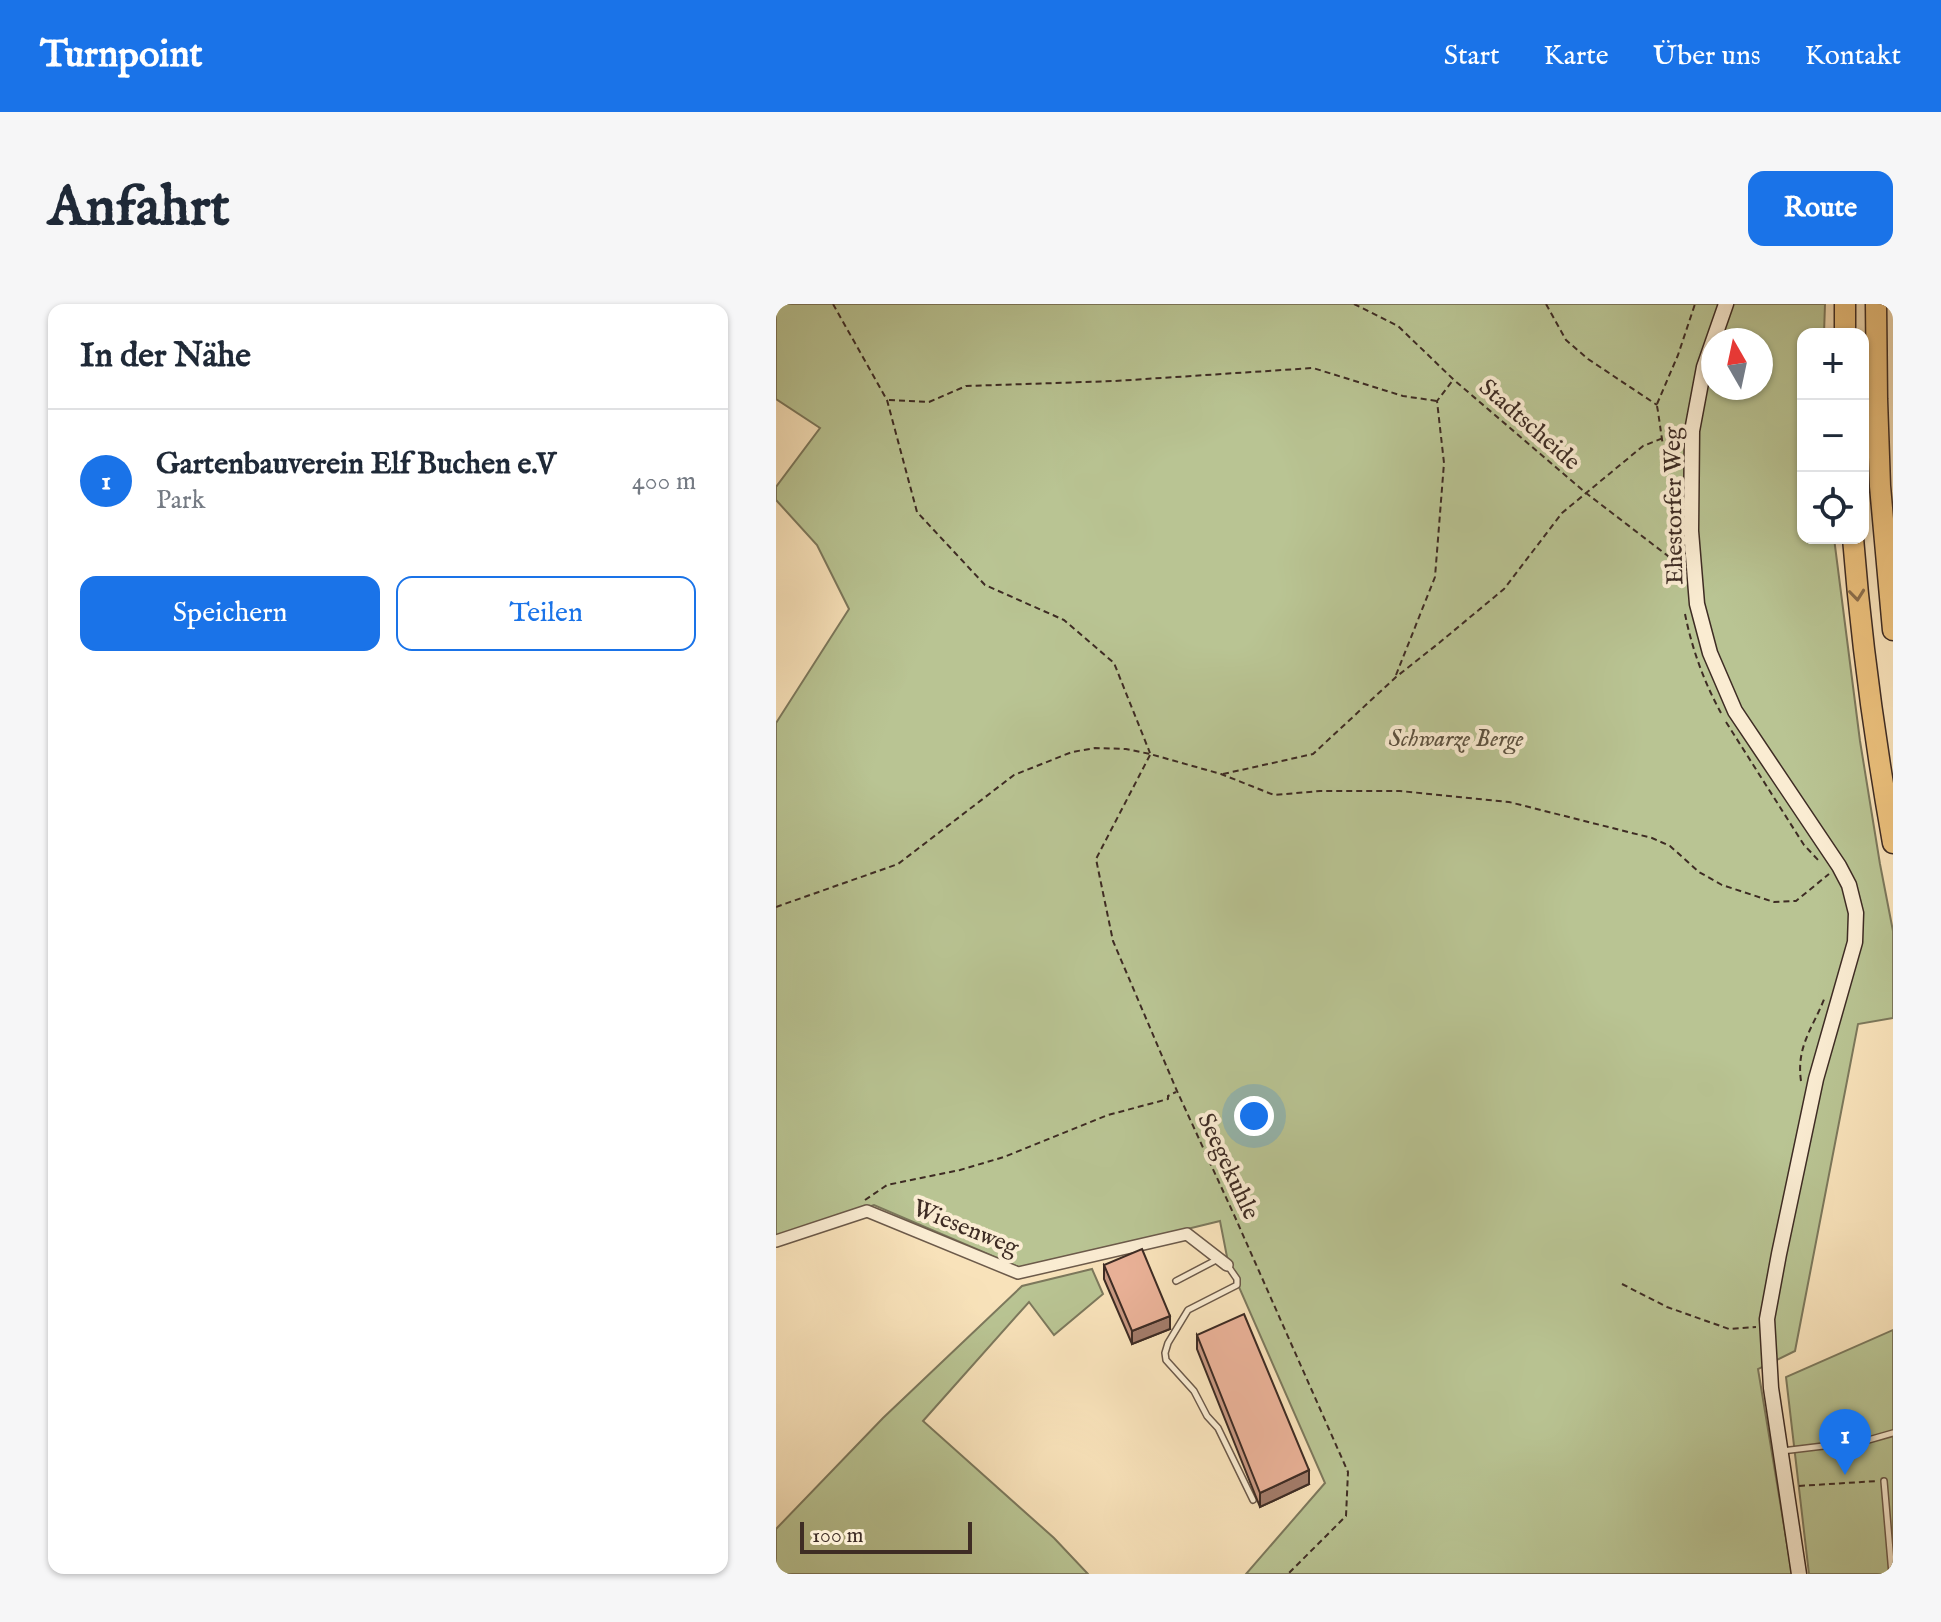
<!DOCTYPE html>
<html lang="de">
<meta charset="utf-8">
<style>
body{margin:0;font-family:"IM FELL English",serif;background:#f6f6f7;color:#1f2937}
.controls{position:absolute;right:24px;top:24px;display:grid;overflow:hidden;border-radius:16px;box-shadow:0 2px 6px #0004}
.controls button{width:72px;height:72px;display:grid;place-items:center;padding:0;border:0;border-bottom:2px solid #e0e1e3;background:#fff;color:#1f2937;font:40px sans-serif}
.compass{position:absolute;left:925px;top:24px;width:72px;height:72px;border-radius:50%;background:#fff;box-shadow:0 2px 6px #0004;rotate:351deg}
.scale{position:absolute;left:24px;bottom:20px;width:172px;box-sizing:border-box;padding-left:8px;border:4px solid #3e2c24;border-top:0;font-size:22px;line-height:28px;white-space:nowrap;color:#3e2c24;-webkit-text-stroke:6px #faecd2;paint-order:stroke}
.you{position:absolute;left:478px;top:812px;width:28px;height:28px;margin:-20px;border:6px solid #fff;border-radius:50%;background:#1a73e8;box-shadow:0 0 0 12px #1a73e833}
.badge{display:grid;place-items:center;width:52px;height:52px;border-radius:50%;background:#1a73e8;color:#fff;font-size:26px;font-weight:700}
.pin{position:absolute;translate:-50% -66px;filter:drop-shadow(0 2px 4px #0008)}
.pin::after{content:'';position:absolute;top:42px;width:28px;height:24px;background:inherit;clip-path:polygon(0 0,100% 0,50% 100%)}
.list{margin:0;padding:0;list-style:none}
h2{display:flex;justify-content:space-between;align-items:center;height:104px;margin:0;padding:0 32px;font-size:34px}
h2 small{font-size:26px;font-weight:400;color:#747a83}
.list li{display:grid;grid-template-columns:52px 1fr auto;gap:24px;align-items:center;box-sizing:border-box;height:144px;padding:0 32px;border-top:2px solid #e0e1e3}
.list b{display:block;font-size:30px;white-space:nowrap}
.list p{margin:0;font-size:26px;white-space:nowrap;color:#747a83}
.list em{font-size:26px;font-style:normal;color:#747a83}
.actions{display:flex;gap:16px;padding:24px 32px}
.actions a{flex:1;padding:18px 0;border:2px solid #1a73e8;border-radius:16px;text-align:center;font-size:28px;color:#1a73e8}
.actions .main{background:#1a73e8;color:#fff}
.icon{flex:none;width:44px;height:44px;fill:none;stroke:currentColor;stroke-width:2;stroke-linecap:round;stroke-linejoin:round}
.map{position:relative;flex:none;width:1117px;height:1270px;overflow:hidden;border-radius:16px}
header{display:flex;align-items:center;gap:48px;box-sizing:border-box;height:112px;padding:0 40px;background:#1a73e8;color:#fff}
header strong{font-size:38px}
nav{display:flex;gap:44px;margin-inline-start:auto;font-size:28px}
.intro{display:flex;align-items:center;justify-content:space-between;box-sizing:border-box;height:192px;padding:0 48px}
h1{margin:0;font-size:56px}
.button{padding:20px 36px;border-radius:16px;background:#1a73e8;color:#fff;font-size:28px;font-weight:700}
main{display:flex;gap:48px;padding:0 48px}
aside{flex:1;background:#fff;border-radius:16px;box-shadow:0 2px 6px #0004}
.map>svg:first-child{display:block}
.green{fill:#b9c493;stroke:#7c785c;stroke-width:2;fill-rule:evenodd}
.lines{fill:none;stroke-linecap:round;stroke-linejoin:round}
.lane-casing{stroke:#6c5a4a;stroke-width:8}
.street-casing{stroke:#6c5a4a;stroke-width:14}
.secondary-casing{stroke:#3e2c24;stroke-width:17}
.highway-casing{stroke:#3e2c24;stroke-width:23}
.path{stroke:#3e2c24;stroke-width:2;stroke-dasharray:6 4;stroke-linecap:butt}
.lane{stroke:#faecd2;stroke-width:5}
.street{stroke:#faecd2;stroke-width:11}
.secondary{stroke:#faecd2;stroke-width:14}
.highway{stroke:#ecc17d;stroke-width:20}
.wall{fill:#c89882;stroke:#3e2c24;stroke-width:2}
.shaded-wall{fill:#a37c6a;stroke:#3e2c24;stroke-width:2}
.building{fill:#e9b197;stroke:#3e2c24;stroke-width:2}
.oneway{stroke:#8c6f4c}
.labels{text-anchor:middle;stroke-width:8;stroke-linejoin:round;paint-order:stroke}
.street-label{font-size:24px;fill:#3e2c24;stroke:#faecd2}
.park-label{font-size:24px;font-style:italic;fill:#5d5240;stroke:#faecd2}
</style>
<header>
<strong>Turnpoint</strong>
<nav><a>Start</a><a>Karte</a><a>Über uns</a><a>Kontakt</a></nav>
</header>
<div class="intro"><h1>Anfahrt</h1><a class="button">Route</a></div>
<main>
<aside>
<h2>In der Nähe<small></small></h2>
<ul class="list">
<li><span class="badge">1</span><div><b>Gartenbauverein Elf Buchen e.V</b><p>Park</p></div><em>400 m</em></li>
</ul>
<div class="actions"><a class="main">Speichern</a><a>Teilen</a></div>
</aside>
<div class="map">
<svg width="1117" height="1270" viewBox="0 0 1117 1270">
<rect width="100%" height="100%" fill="#f8e2ba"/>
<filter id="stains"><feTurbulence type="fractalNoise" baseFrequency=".0025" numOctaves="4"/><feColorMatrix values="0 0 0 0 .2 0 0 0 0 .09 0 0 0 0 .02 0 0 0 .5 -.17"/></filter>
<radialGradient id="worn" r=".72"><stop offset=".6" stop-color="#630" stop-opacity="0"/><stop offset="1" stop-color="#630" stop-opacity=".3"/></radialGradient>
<g class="green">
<path d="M0,0H1049L1048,30H1027V234H1058L1084,437L1104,560L1117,627V714L1082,720L1019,1047L982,1065L1016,1270H470L549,1179L452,958L444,917L247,965L98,901L0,934V419L73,305L41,241L0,196V183L44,124L0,95ZM937,36H985V84H937Z"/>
<path d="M316,965L327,990L278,1031L253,998L147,1117L278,1234L312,1270H0V1225L107,1114L246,982Z"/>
<path d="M1117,1026V1270H1033L1010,1073Z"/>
</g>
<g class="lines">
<g class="lane-casing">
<g id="lane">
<path d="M452,962L461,975V981L412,1006L392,1039L389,1049L390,1056L418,1087L431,1112L442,1124L477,1196"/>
<path d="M400,977L442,955"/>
<path d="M1006,1147L1089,1137L1117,1129"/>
<path d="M1108,1177L1116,1270"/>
</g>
</g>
<g class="street-casing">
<path id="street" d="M0,937L91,907L242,969L411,930L451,961"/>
</g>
<g class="secondary-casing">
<path id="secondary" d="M950,0L928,63L916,127L915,227L921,300L934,349L959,407L1063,562L1073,581L1080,609L1079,638L1040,775L1003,950L991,1015L995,1084L1023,1270"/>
</g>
<g class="highway-casing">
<g id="highway">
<path d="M1100,0L1101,95L1104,182L1117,326"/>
<path d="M1069,30V0"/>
<path d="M1077,234C1085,336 1099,438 1117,539"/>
</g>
</g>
<g class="path">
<path d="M57,0L111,96L141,208L209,281L288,316L338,359L374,449"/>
<path d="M578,0L622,22L678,76L810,189L905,262"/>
<path d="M770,0L790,36L812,55L881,101"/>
<path d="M113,96L153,98L190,82L339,77L537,64L627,92L661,97"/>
<path d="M881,100L902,51L919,0"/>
<path d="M881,102C885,122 888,170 901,184"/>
<path d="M909,310C916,345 928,378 945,409"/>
<path d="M620,371L659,273L668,159L661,97L677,76"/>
<path d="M950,418L1028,541L1044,558"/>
<path d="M374,451L320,555L337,637L401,787L459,913L572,1168L570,1212L512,1270"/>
<path d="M447,470L537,450L620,373L663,339L728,285L786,209L867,142L887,134"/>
<path d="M0,603L122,560L238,471L296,448L319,444L350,445L374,450L445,470L498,491L544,487H624L733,498L876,534L894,542L923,568L946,581L998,598L1020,597L1053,570"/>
<path d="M1025,777C1020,742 1037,724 1049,693"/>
<path d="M89,896L111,881L184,866L228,853L332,811L392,795V792L400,788"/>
<path d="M846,980L891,1003L953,1025L980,1023"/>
<path d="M1023,1182L1101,1177"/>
</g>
<use href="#lane" class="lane"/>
<use href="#street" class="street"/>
<use href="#secondary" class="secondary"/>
<use href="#highway" class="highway"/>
</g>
<g class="wall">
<path d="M328,961L394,1025L356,1040L328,975Z"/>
<path d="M421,1031L533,1180L484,1203L421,1045Z"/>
</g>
<g class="shaded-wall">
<path d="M394,1012V1025L356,1040V1027Z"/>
<path d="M533,1166V1180L484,1203V1189Z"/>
</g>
<g class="building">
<path d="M366,945L394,1012L356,1027L328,961Z"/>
<path d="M468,1010L533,1166L484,1189L421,1031Z"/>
</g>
<defs><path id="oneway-chevron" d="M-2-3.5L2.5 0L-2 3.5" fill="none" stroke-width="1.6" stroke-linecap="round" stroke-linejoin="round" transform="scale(2)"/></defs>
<use class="oneway" href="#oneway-chevron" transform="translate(1081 291) rotate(84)"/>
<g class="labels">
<g class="street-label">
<text transform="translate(754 120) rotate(41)" y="8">Stadtscheide</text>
<text transform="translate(897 202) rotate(-91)" y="8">Ehestorfer Weg</text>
<text transform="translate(453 862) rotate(65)" y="8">Seegekuhle</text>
<text transform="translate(190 923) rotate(22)" y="8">Wiesenweg</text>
</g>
<g class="park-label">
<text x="680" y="442">Schwarze Berge</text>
</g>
</g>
<rect width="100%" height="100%" filter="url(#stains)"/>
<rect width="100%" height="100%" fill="url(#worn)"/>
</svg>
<div class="controls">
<button>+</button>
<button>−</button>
<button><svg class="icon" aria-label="locate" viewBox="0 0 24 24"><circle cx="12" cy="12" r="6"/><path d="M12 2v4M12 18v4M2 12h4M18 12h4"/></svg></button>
</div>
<svg class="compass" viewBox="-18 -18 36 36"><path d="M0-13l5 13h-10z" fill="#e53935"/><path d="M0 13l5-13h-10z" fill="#747a83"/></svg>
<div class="scale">100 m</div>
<div class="you"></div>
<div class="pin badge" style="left:1069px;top:1171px">1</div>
</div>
</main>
